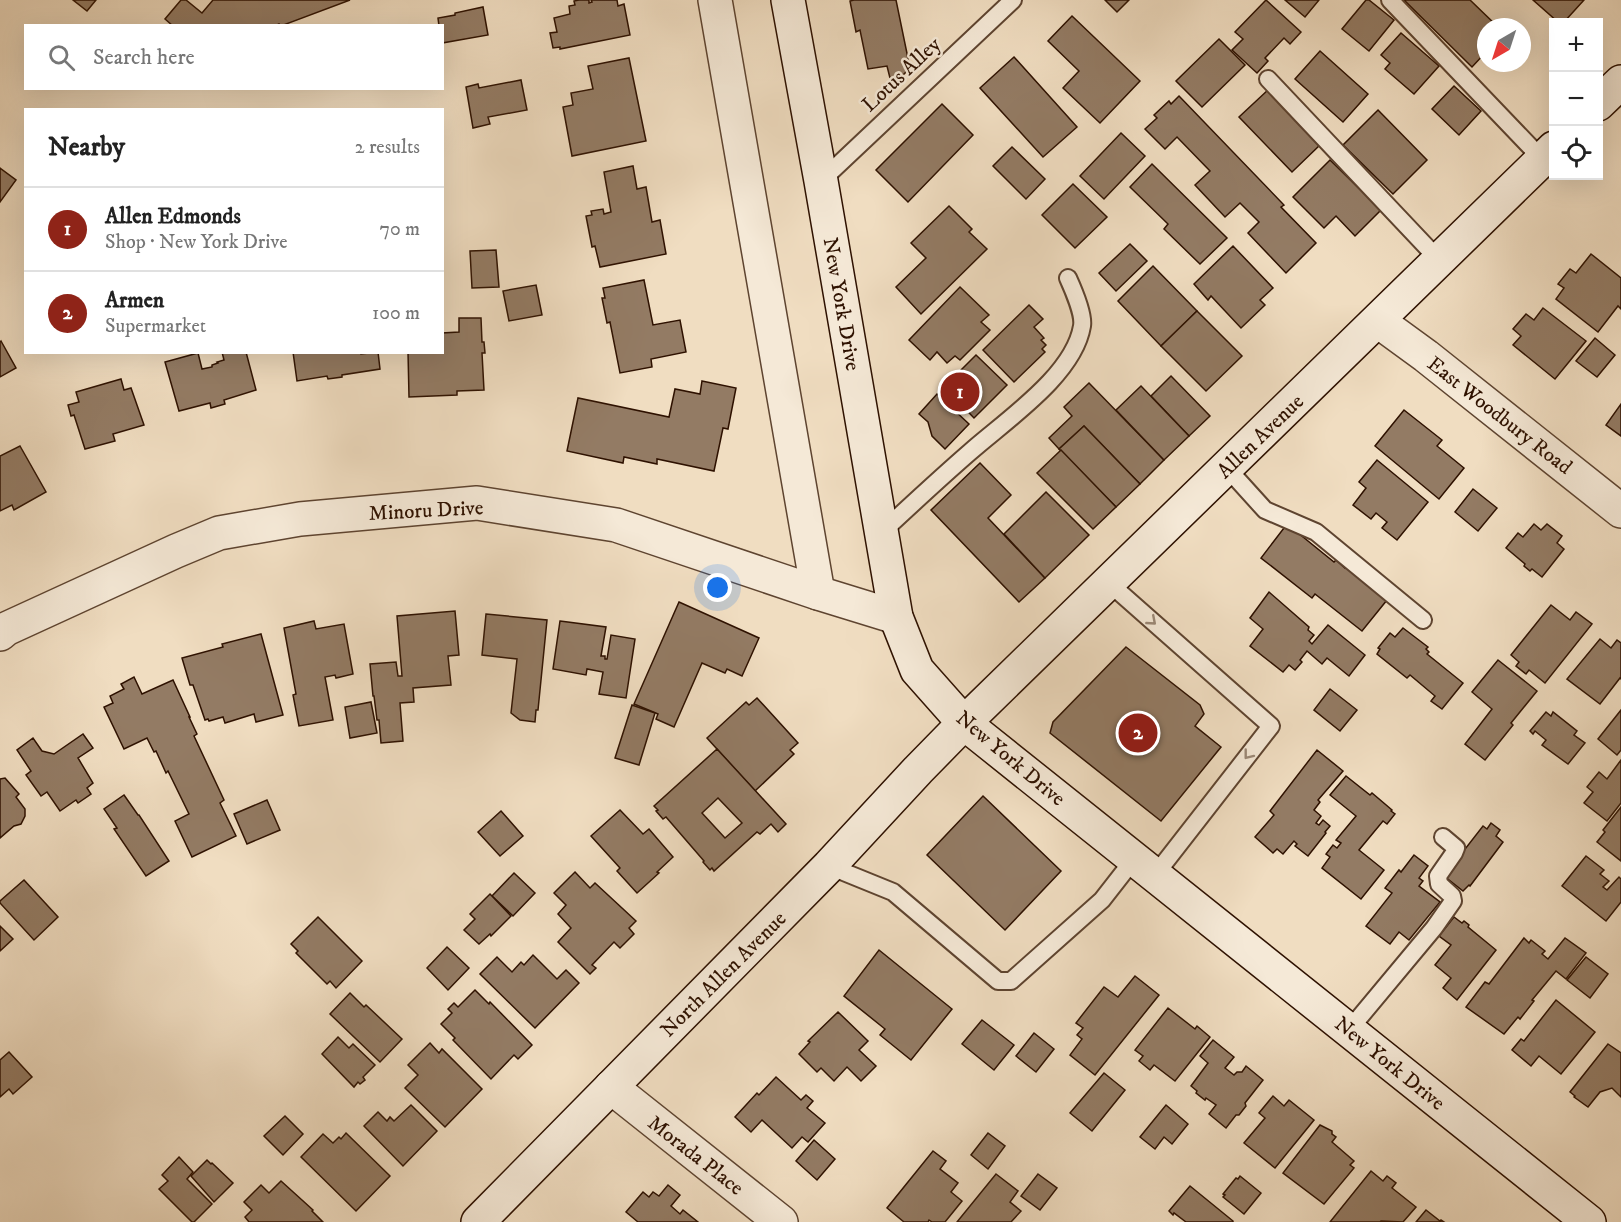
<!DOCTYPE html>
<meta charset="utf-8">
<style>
body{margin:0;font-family:"IM FELL DW Pica",serif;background:#f6f6f6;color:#222}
.controls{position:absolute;right:18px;top:18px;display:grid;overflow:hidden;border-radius:0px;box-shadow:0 6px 24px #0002}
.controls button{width:54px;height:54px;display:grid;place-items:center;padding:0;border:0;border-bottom:2px solid #e0e0e0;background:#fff;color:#222;font:30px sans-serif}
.compass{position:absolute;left:1477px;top:18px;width:54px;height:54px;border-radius:50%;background:#fff;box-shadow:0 6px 24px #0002;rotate:219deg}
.you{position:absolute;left:718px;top:588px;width:21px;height:21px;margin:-15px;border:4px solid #fff;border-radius:50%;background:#1a73e8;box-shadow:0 0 0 9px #1a73e833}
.badge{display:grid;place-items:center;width:39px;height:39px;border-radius:50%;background:#8f2418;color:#fff;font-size:20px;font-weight:700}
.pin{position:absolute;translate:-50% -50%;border:3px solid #fff;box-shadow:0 2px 6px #0006}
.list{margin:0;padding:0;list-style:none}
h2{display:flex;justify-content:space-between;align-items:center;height:78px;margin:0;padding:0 24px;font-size:26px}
h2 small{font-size:20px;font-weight:400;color:#767676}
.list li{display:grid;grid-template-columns:39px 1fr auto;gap:18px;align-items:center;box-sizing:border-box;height:84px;padding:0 24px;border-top:2px solid #e0e0e0}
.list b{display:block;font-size:22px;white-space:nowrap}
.list p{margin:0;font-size:20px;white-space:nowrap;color:#767676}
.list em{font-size:20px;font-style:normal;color:#767676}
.icon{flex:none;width:33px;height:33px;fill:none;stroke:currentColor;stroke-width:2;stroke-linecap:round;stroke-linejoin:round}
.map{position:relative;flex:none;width:1621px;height:1222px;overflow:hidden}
.search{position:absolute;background:#fff;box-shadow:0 6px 24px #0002;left:24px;top:24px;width:420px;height:66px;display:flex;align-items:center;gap:15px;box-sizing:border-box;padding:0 21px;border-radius:0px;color:#767676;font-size:22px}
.panel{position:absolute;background:#fff;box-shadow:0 6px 24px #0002;left:24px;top:108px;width:420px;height:246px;border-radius:0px}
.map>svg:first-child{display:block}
.building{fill:#937b64;stroke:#2e1100;stroke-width:1.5;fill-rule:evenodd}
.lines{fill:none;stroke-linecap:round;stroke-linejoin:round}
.lane-casing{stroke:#5e4430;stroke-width:20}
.street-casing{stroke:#5e4430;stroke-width:36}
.secondary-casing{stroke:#2e1100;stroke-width:36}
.lane{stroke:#f5e9d7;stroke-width:16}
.street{stroke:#f5e9d7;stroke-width:33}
.secondary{stroke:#f5e9d7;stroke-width:33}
.oneway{stroke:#9b8876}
.labels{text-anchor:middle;stroke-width:5;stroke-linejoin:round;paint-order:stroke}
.street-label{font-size:21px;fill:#2e1100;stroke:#f5e9d7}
</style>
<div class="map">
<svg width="1621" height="1222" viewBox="0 0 1621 1222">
<rect width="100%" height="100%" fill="#f0ddc1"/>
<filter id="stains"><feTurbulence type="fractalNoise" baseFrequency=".00333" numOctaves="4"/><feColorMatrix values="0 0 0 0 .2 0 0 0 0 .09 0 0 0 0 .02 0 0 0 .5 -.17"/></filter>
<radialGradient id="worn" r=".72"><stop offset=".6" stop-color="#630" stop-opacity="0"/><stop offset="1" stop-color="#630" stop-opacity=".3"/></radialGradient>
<g class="building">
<path d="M73,0H96L87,11Z"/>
<path d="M181,0H186L202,13L213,0H350L281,26L279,24L275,26H173L165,19Z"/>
<path d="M579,0H589V3L592,2L591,0H617L618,6L624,4L630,35L560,49V47L553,48L550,33L557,32L554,18L570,14L569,6L575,5L574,1Z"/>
<path d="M854,0H896L910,68L892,86L887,66L868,69L860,30L856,32L850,1Z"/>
<path d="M1105,0H1129L1117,12Z"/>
<path d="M1266,0L1301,32L1290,44L1284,38L1265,58L1268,61L1257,73L1232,50L1243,39L1235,32Z"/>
<path d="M1285,0H1319L1305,17Z"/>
<path d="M1366,0H1369L1394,20L1369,51L1342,29Z"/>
<path d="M1404,0H1470L1498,27H1486V52L1472,67Z"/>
<path d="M1533,0H1584L1564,22H1558Z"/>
<path d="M483,7L488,35L442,43V26H439L438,18L455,15V13Z"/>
<path d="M1072,16L1140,81L1100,123L1063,88L1079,71L1048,41Z"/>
<path d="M1401,33L1439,66L1414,94L1385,69L1390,63L1381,55Z"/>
<path d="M1219,39L1245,65L1202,107L1176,81Z"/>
<path d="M1320,51L1368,94L1343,122L1295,79Z"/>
<path d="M1014,57L1077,127L1043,157L980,88Z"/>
<path d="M629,58L646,141L572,156L563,107L573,105L571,93L593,89L588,66Z"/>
<path d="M521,80L527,110L488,117L490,124L473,128L466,87L478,84L479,88Z"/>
<path d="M1454,86L1481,111L1459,135L1432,109Z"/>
<path d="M1269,89L1321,144L1292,172L1239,117Z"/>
<path d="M1179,96L1284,205L1281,207L1316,243L1286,273L1248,233L1259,222L1240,203L1225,217L1195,185L1210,171L1177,137L1165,149L1145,129L1157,118L1154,115L1169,101L1171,104Z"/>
<path d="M942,104L973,135L908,202L876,170Z"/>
<path d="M1378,110L1427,160L1393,194L1343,145Z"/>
<path d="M1121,133L1145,156L1104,199L1080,176Z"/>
<path d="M1012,147L1045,179L1026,199L993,166Z"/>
<path d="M1330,160L1381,210L1355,236L1336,216L1324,228L1293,197Z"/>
<path d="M1152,164L1227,238L1200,264L1164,229L1168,224L1130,187Z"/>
<path d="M633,166L637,189L646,187L652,222L660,220L666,254L600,267L595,246L592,247L586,216L592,215L591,211L603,209L604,214L611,212L604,172Z"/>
<path d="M0,168L16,180L0,202Z"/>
<path d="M1073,184L1107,217L1075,248L1042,215Z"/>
<path d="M949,206L972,229L969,232L987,249L921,314L896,287L926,258L911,243Z"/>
<path d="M1130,244L1147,261L1116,291L1099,273Z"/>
<path d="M1233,246L1273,288L1260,300L1265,305L1241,328L1211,296L1208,300L1194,284Z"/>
<path d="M496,250L499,287L472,288L470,251Z"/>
<path d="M1591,254L1621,278V309L1618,306L1598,332L1556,299L1564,288L1558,284L1570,269L1576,273Z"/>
<path d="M1153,266L1197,311L1161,346L1118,301Z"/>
<path d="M644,280L653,325L680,320L686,352L651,359L652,367L620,373L610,322L607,323L602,298H605L603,288Z"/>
<path d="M536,285L542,315L509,321L503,291Z"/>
<path d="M960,287L989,315L981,322L990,330L960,360L955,356L947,363L937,352L930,360L909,340Z"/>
<path d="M1029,305L1043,319L1034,327L1044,338L1041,340L1046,345L1042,349L1045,352L1014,382L983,350Z"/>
<path d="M1543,308L1586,341L1555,379L1513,345L1521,336L1513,329L1526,314L1534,320Z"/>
<path d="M1197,311L1242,356L1206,391L1161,346Z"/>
<path d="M459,318H481L482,342H484L485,353H482L484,390L457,391V395L409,397L408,352H442V333L459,332Z"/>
<path d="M1595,338L1615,355L1597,377L1576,361Z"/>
<path d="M1,341L16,368L0,377V342Z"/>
<path d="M222,352H246L256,390L224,400L225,404L211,408L210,403L179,411L165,362L198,353L202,369L212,367V365L218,363L217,362L224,360Z"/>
<path d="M293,352H361V354L378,352L380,369L342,375V377L328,379L327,376L297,381Z"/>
<path d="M976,355L1007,385L974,418L944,387Z"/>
<path d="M1171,376L1210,416L1189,436L1151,396Z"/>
<path d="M121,379L124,390L131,388L144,425L113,434L115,441L85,449L74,415L71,416L68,405L79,402L76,392Z"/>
<path d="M702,381L736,388L728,429L723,428L714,471L657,459V464L624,457L623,463L567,451L578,398L669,417L675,389L700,394Z"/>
<path d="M1089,383L1164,460L1140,484L1084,426L1059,449L1049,438L1072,416L1064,407Z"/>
<path d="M1141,386L1189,436L1164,460L1116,410Z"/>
<path d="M937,394L969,424L945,449L932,436L928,422L919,414Z"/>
<path d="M1621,404V436L1606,425Z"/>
<path d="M1404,410L1442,440L1437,446L1464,468L1439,499L1375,446Z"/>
<path d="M1084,426L1140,484L1116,507L1059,449Z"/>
<path d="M20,446L46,492L14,510L12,505L0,511V456Z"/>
<path d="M1061,450L1116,507L1093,529L1037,473Z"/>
<path d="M1377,460L1428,502L1397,540L1382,528L1387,522L1376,513L1371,519L1353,505L1366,488L1359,482Z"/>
<path d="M980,463L1011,495L988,518L1045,578L1019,602L931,510Z"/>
<path d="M1473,489L1497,508L1478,531L1455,512Z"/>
<path d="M1046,492L1089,535L1045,578L1004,534Z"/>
<path d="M1287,524L1334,562L1336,560L1345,568L1347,565L1387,600L1362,631L1315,594L1312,598L1261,558Z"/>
<path d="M1534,524L1541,530L1547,524L1562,536L1557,543L1564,549L1542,577L1532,569L1530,571L1524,566L1525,564L1506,548L1518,533L1523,537Z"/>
<path d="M1269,592L1309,627L1308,630L1314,635L1309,641L1312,644L1328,625L1365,655L1349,676L1327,658L1322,664L1307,651L1300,660L1302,662L1295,670L1289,665L1283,672L1250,646L1263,629L1250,618Z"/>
<path d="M679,602L759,638L742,676L727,669L725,673L702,663L674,727L656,719L658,714L634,704Z"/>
<path d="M1551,605L1570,620L1576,612L1592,624L1545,683L1529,670L1526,674L1516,666L1519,662L1511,655Z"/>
<path d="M455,611L459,655L448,656L451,685L413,688L414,702L400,703L403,741L381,743L379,720H377L374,696H373L370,664L396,662L398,676H402L397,616Z"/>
<path d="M486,614L547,620L538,710H536L535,722L520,720L511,713L517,659L482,655Z"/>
<path d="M314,621L316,629L344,624L353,674L336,678L335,675L325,677L333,720L299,726L293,695L296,694L284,628Z"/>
<path d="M560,621L606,627L601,656H605V659H607L611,635L635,639L626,698L599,694L603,672L587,669L586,675L553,669Z"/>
<path d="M1403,628L1428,647L1426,649L1429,652L1427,654L1463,683L1442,709L1431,701L1435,696L1410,675L1407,678L1377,654L1380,649L1378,648L1390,633L1395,637Z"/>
<path d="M261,634L283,715L256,722L254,714L225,723L223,717L209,721L208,719L205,720L193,685H190L182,658L223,647L222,644Z"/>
<path d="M1600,639L1611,648L1617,640L1621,643V679L1620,678L1600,704L1567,679Z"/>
<path d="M1126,647L1200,705L1204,714L1195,726L1221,747L1161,821L1050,733L1053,722Z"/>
<path d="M1498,660L1537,691L1511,723L1513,725L1485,760L1465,744L1492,709L1472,692Z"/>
<path d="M134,677L142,694L173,680L190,717H189L197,734L194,736L224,800L220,803L236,836L192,857L175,821L189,814L168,771L166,773L156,751L154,752L147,738L124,749L104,707L113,703L110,696L124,689L121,684Z"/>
<path d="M1330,689L1357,710L1340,731L1314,710Z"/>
<path d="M757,698L798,743L790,750L794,754L755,791L707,738L746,702L749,705Z"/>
<path d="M371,702L377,733L350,738L345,707Z"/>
<path d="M632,705L655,713L639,765L615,758Z"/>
<path d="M1621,710V750L1617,755L1598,739Z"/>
<path d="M1546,712L1551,716L1553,712L1577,731L1574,735L1585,743L1568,764L1542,745L1546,740L1535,731L1533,734L1530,731Z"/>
<path d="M83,734L93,748L78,758L93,783L87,788L91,794L78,803L76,800L60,811L47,792L41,796L26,775L31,771L17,750L33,738L42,751L54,754Z"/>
<path d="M717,749L786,824L778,832L771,824L760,834L757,832L714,871L712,868L710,870L703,862L704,861L666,817L663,819L656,811L658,810L654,806ZM718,798L742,823L725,838L702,813Z"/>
<path d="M1317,750L1343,771L1318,800L1320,802L1314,810L1321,816L1316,823L1319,825L1323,820L1330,826L1325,832L1326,833L1308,856L1295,846L1297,844L1294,841L1283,854L1277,849L1273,853L1255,837L1274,815L1270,811Z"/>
<path d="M1621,760V803L1607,821L1584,803L1593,792L1587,787L1599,772L1607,779Z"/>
<path d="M1346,776L1370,795L1372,793L1392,810L1391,811L1395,814L1387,824L1383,821L1359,850L1384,870L1361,899L1322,868L1330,857L1326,854L1333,845L1337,848L1341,843L1336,840L1356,816L1330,795Z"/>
<path d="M5,778L19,794L16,797L25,809V816L21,824L14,826L0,838V779Z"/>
<path d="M124,795L138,815H139L169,861L146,876L114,829L117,828L104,809Z"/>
<path d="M983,796L1061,871L1005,930L927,855Z"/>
<path d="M267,800L280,830L247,844L234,814Z"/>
<path d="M1621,807V861L1597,842L1605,832L1603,830Z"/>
<path d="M620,810L643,834L649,829L673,857L657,872L659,873L637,893L617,871L620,868L591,836Z"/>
<path d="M501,811L523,836L500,856L478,832Z"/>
<path d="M1491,823L1500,830L1496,836L1503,842L1470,886L1469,885L1463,891L1444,876L1483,826L1487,829Z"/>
<path d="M1414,855L1428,866L1419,878L1423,881L1419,886L1440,902L1409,940L1399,932L1390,944L1366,926L1392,893L1385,888L1399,870L1401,872Z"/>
<path d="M1586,856L1604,870L1600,874L1609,881L1603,887L1607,890L1619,877L1621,879V902L1606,921L1562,886Z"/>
<path d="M575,872L590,888L595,883L636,921L629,928L634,934L620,948L614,942L592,965L596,968L590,974L558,942L571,928L558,914L566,905L554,893Z"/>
<path d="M514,873L535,893L513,916L492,896Z"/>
<path d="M24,880L58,917L34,940L0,903V901Z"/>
<path d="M490,894L511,916L491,936L490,934L479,944L464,930L475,919L470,914Z"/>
<path d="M318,917L362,961L336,988L330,981L327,984L296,953L298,951L291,944Z"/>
<path d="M1454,917L1462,923L1464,921L1469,925L1468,927L1496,950L1457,1000L1443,988L1451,978L1435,965L1451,945L1439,936Z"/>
<path d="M0,926L13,939L0,951Z"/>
<path d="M1524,938L1529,943L1531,940L1545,951L1542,954L1548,959L1565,938L1586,953L1566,979L1556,971L1532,1000L1534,1001L1520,1019L1518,1017L1504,1034L1466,1007L1485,982L1489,984Z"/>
<path d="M447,947L469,968L448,990L427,968Z"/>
<path d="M879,950L952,1009L911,1060L880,1035L885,1029L844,996Z"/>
<path d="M533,955L557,979L566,970L579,983L535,1028L480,974L497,957L512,972L521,962L524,965Z"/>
<path d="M1586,957L1608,974L1590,998L1567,980Z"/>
<path d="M1135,976L1159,995L1095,1075L1070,1055L1082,1039L1077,1035L1083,1028L1076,1023L1104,987L1118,997Z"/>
<path d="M475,990L489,1004L490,1002L532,1045L518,1059L514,1055L491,1079L453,1040L455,1038L441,1024L452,1013L448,1009L454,1003L458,1007Z"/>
<path d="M350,993L364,1007L366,1005L402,1039L380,1062L330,1014Z"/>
<path d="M1556,1000L1595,1032L1561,1074L1539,1056L1531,1066L1512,1050L1521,1039L1524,1041Z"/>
<path d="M1168,1008L1195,1029L1197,1026L1210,1037L1175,1081L1154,1065L1150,1070L1139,1061L1143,1056L1135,1050Z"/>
<path d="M838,1012L868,1041L859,1050L876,1066L861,1081L847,1067L834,1081L821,1068L817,1072L799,1054L810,1042L808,1041Z"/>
<path d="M982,1020L1014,1045L994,1070L962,1044Z"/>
<path d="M1034,1033L1054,1049L1036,1072L1016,1056Z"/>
<path d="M338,1037L349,1048L353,1044L375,1065L363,1077L365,1080L360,1084L358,1082L354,1087L322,1054Z"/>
<path d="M1213,1040L1234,1057L1225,1068L1234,1075L1237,1072H1242L1246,1066L1263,1080L1245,1103L1246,1106L1239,1115H1236L1226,1128L1209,1114L1216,1105L1206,1098L1205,1100L1196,1093L1197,1091L1191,1086L1208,1063L1200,1056Z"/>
<path d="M430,1043L439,1053L442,1049L482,1089L445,1127L405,1088L418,1075L408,1065Z"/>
<path d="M1608,1044L1621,1053V1097L1612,1088L1600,1092L1588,1107L1574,1097L1575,1096L1570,1092Z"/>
<path d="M9,1052L32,1077L13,1094L9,1089L0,1097V1060Z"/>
<path d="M1104,1073L1125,1090L1092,1131L1070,1113Z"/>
<path d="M776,1077L801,1100L806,1095L813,1101L807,1108L825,1123L808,1142L802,1137L792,1148L762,1120L751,1132L735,1117L757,1093L759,1095Z"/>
<path d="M1273,1096L1284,1106L1289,1100L1314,1120L1275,1168L1244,1143L1265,1118L1259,1113Z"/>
<path d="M411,1105L437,1131L403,1166L364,1126L378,1112L387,1121L390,1117L394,1121Z"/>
<path d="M1166,1105L1188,1124L1172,1144L1164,1137L1155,1149L1140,1137Z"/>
<path d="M285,1116L303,1134L283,1155L264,1136Z"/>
<path d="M1320,1125L1332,1131V1134L1336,1137L1332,1142L1354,1161L1350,1165L1354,1168L1324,1204L1283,1173Z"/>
<path d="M346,1133L390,1176L356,1211L301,1157L323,1134L333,1143L339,1137L341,1139Z"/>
<path d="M988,1133L1005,1146L988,1169L971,1155Z"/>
<path d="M814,1140L835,1159L817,1180L796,1161Z"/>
<path d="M933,1151L946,1161L940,1169L958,1183L951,1192L962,1201L945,1222H932L929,1220L928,1222H904L887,1208Z"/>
<path d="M179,1157L193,1172L187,1179L212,1204L194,1222H192L159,1189L168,1181L162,1175Z"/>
<path d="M207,1160L211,1164L212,1163L233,1183L214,1202L191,1176Z"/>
<path d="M1371,1171L1383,1181L1387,1176L1396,1183L1392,1188L1416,1207L1403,1222L1381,1221L1380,1222H1330Z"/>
<path d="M996,1174L1018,1191L1010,1202L1021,1211L1011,1222H957Z"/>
<path d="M1038,1174L1057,1188L1040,1210L1021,1196Z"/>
<path d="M1240,1176L1261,1193L1244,1214L1223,1197L1225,1195L1223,1194L1236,1178L1238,1179Z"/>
<path d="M281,1181L313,1210L312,1211L323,1222H249L245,1217L252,1210L244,1202L261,1185L269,1193Z"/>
<path d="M668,1185L680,1195L671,1206L680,1214L683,1210L698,1222H638L626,1212L643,1192L649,1197L653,1192L659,1196Z"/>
<path d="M1190,1186L1233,1221V1222H1186L1174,1213L1173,1215L1169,1211Z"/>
<path d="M1426,1210L1440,1221L1441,1220L1444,1222H1416Z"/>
</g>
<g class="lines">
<g class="lane-casing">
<g id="lane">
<path d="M1390,0L1542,159"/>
<path d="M1268,79L1439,260"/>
<path d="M821,181L1013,0"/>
<path d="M1227,468L1265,510L1316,532L1423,620"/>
<path d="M882,532C911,505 940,478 970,452C1006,420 1074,375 1082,326C1084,315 1073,289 1068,278"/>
<path d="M1109,583L1271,726L1155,875"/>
<path d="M829,866L893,892L998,981H1011L1102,900L1134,859"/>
<path d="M1349,1030L1434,928L1453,901L1452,896L1439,884L1438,876L1454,853L1456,848L1443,837"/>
</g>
</g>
<g class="street-casing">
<g id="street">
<path d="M715,0L818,593"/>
<path d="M1378,321L1426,356L1621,511"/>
<path d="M0,634L6,629L176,551L219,533L300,519L477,503L616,525L818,593L896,617"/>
<path d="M611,1087L781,1222"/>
</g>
</g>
<g class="secondary-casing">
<g id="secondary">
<path d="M788,0L821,181L896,617L917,670L964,723L1589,1222"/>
<path d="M1598,104L1621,82"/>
<path d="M478,1222L829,866L918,770L964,723L1554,148"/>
</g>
</g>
<use href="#lane" class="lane"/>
<use href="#street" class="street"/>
<use href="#secondary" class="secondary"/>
</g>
<defs><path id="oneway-chevron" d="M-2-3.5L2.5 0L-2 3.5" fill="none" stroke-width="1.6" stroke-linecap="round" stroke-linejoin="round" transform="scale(1.5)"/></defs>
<g class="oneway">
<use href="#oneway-chevron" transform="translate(1152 621) rotate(41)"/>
<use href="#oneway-chevron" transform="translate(1248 755) rotate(128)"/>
</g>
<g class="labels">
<g class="street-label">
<text transform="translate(901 74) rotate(-43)" y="7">Lotus Alley</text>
<text transform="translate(842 304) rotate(80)" y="7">New York Drive</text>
<text transform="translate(1500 415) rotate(38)" y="7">East Woodbury Road</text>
<text transform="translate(1260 436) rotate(-44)" y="7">Allen Avenue</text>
<text transform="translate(426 510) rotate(-3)" y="7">Minoru Drive</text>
<text transform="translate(1011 758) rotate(40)" y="7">New York Drive</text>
<text transform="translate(723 974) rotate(-45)" y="7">North Allen Avenue</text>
<text transform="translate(1390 1063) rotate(39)" y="7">New York Drive</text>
<text transform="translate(696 1155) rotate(38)" y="7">Morada Place</text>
</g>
</g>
<rect width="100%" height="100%" filter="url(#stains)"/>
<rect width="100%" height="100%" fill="url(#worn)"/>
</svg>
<div class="controls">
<button>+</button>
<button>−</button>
<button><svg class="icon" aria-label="locate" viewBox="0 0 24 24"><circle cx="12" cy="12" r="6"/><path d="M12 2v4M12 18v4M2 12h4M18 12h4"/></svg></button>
</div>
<svg class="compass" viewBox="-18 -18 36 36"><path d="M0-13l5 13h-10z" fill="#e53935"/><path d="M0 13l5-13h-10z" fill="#767676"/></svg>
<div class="you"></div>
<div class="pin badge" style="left:960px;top:392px">1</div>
<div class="pin badge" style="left:1138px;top:733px">2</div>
<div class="search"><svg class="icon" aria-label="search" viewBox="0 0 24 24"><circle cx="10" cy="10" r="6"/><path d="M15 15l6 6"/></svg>Search here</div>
<section class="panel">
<h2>Nearby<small>2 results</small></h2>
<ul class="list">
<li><span class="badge">1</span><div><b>Allen Edmonds</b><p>Shop · New York Drive</p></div><em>70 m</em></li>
<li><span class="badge">2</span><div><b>Armen</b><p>Supermarket</p></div><em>100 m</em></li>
</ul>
</section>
</div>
